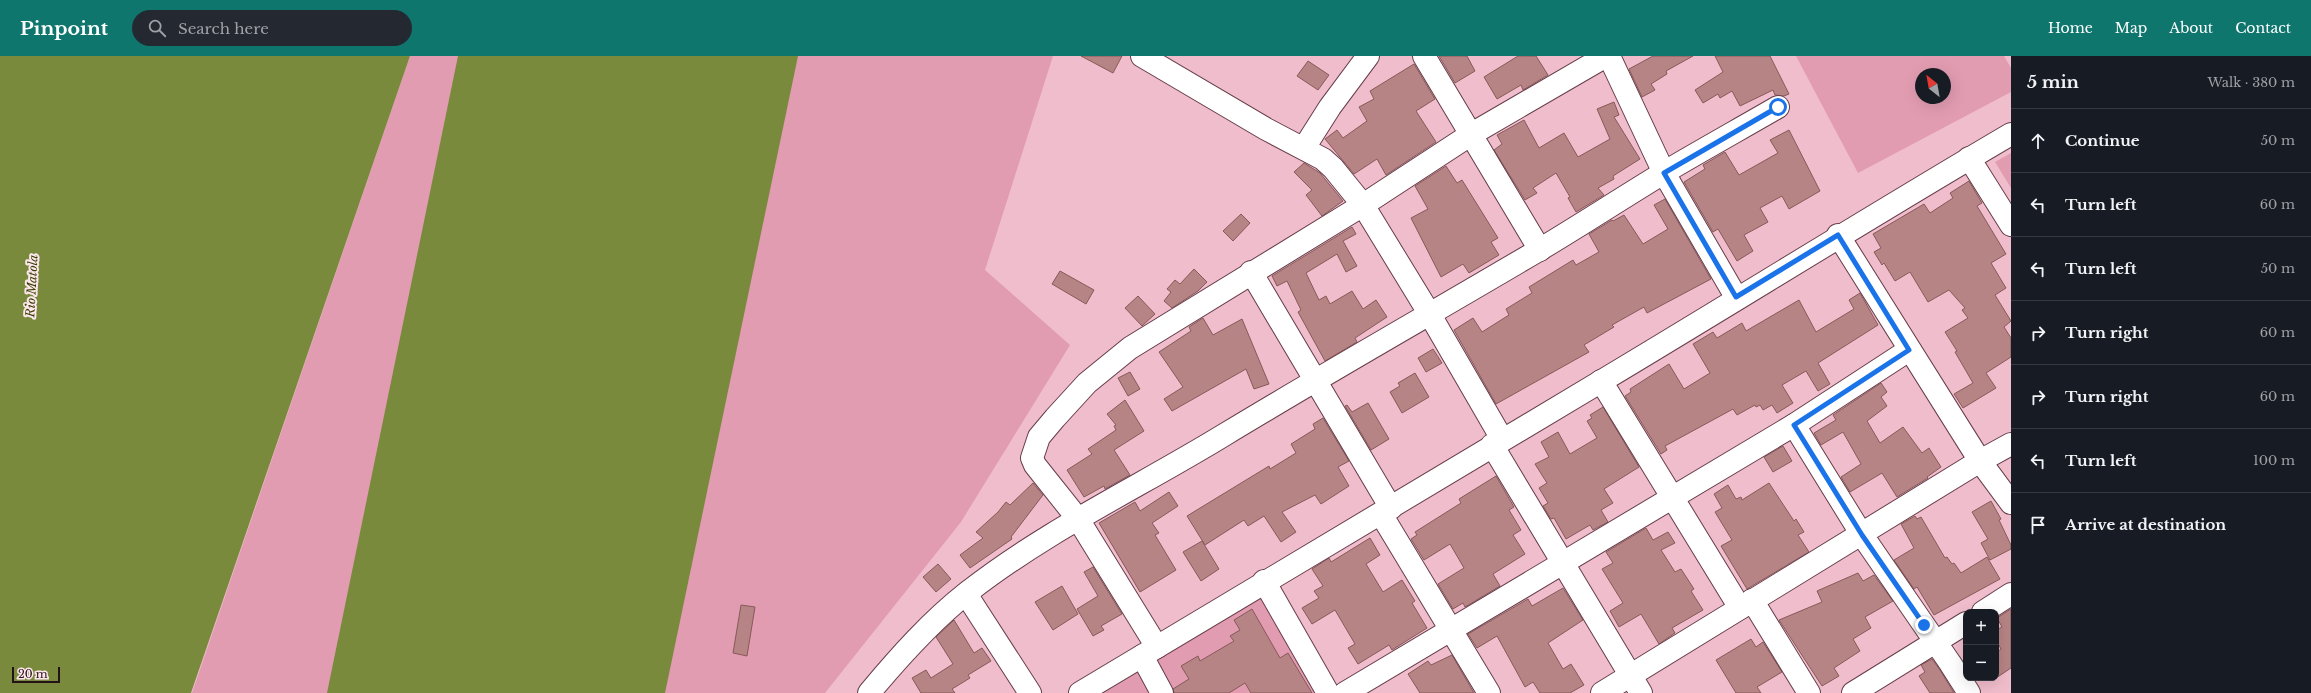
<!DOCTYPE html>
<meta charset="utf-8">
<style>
body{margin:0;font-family:"Libre Baskerville",serif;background:#242831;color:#f1f3f6}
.controls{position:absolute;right:12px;bottom:12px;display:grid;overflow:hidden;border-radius:8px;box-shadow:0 4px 16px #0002}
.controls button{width:36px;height:36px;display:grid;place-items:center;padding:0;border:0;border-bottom:1px solid #363941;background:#171b24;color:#f1f3f6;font:20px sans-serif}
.compass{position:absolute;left:1915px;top:12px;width:36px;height:36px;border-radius:50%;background:#171b24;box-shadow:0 4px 16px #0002;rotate:329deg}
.scale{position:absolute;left:12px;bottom:10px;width:48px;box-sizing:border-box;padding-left:4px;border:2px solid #231217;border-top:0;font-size:11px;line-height:14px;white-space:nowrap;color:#231217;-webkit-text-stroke:3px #fde7ed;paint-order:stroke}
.stop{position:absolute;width:12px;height:12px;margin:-9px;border:3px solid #1a73e8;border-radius:50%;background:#fff}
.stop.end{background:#1a73e8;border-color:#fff;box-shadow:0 1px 4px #0008}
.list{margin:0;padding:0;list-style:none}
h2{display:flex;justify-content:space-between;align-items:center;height:52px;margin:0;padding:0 16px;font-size:17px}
h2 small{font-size:13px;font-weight:400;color:#9ea1a6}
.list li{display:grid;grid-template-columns:26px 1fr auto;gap:12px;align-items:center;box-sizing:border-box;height:64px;padding:0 16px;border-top:1px solid #363941}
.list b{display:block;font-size:15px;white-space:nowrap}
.list em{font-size:13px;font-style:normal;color:#9ea1a6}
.icon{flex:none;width:22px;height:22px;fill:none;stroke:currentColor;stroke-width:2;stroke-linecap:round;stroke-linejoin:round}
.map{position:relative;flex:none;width:2011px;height:637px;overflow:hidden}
header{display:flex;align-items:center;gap:24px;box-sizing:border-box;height:56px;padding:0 20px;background:#0f766e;color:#fff}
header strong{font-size:19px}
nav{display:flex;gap:22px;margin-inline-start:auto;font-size:14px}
.search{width:280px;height:36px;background:#242831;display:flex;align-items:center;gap:10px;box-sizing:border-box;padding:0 14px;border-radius:22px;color:#9ea1a6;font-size:15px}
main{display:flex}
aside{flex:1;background:#171b24}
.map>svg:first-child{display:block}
.green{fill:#e29cb1;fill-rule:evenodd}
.water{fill:#798a3c}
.building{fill:#b68484;stroke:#885959}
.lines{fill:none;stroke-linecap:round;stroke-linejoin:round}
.minor-casing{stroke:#673d4a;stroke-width:24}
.minor{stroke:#fff;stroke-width:22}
.route{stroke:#1a73e8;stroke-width:5}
.labels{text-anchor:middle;stroke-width:4;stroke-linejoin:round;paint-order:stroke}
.water-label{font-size:12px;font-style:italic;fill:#343e00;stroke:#fde7ed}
</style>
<header>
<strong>Pinpoint</strong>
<div class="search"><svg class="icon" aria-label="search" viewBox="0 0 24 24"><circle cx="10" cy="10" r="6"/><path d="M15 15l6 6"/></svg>Search here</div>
<nav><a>Home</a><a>Map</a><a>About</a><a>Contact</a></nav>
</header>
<main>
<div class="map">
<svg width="2011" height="637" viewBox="0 0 2011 637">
<rect width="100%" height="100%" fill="#f0bdcc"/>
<g class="green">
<path d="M410,0H1053L985,214L1070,289L961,466L825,637H192Z"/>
<path d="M1796,0H2004L2011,12V36L1858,117ZM1921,18H1945V42H1921Z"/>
<path d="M2011,97V132L1995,106Z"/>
<path d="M1261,531L1328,637H1095Z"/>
</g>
<g class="water">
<path d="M0,0H410L191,637H0Z"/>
<path d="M458,0H798L665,637H327Z"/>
</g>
<g class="building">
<path d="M1081,0H1122L1113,17Z"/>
<path d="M1439,0H1467L1475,15L1455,27Z"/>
<path d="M1518,0H1536L1548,19L1523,34L1521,29L1497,43L1484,21Z"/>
<path d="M1653,0H1693L1666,15L1667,18L1651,28L1655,34L1642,41L1629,13Z"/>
<path d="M1715,0H1770L1789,38L1784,40L1775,39L1773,34L1740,50L1732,35L1720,42L1718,38L1703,47L1695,34L1723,16Z"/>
<path d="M1308,5L1329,19L1318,34L1297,20Z"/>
<path d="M1414,8L1435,43L1416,55L1436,86L1386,119L1377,103L1354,118L1325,83L1337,74L1343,82L1367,65L1359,51L1374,43L1370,35Z"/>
<path d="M1614,46L1619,59L1614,61L1640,103L1613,120L1614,123L1598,132L1604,139L1576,156L1568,142L1570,141L1556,117L1533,132L1537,137L1525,144L1494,94L1502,88L1497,79L1524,64L1539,92L1564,77L1578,101L1610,83L1597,53Z"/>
<path d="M1789,74L1820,135L1789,153L1782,140L1760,152L1768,166L1744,179L1753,195L1737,205L1718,173L1713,176L1684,126L1705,113L1703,109L1725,96L1739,119L1778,97L1770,84Z"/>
<path d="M1304,107L1320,117L1343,145L1322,160L1306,139L1312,134L1294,116Z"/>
<path d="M1446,110L1457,127L1462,124L1498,182L1491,186L1499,199L1469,217L1463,208L1441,221L1411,162L1428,153L1415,130Z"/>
<path d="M1969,125L1982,147L1977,150L2006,198L1991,207L2006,232L1995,239L2011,265L2004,271L2011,282V301L1986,317L1996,332L1963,352L1954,338L1973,327L1955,296L1957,295L1945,276L1968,262L1962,254L1965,252L1949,234L1928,246L1910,216L1895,225L1884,207L1882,209L1874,196L1881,192L1873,178L1924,148L1930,157L1953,142L1950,137Z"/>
<path d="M1665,143L1711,223L1647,257L1644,251L1612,269L1614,271L1584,289L1589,296L1496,348L1454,274L1473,262L1482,276L1509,259L1506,253L1532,237L1529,231L1573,204L1576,209L1599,196L1589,178L1612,164L1613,165L1624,159L1643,188L1668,173L1654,149Z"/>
<path d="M1241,158L1250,167L1233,185L1223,175Z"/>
<path d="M1352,171L1356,178L1343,185L1357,210L1346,216L1337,198L1306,217L1319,244L1326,240L1330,248L1352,235L1363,253L1376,244L1387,261L1355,282L1357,286L1325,305L1298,256L1301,254L1287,225L1277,230L1272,220Z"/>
<path d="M1194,213L1207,226L1198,235L1172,252L1164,245L1171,236L1167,233L1175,224L1180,228Z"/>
<path d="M1060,215L1094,234L1086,248L1052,228Z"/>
<path d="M1860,237L1878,269L1818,307L1830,328L1818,335L1806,315L1782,329L1793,347L1777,357L1772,349L1763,354L1760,349L1756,351L1755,349L1737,359L1733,353L1665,390L1667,394L1661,398L1625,340L1631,336L1630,333L1669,308L1684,333L1710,317L1693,288L1713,276L1717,282L1742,267L1746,275L1799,244L1816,276L1854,253L1849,244Z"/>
<path d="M1138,240L1155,258L1142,270L1125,252Z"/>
<path d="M1203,262L1213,279L1242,263L1269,328L1254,333L1246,313L1172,355L1164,343L1183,331L1159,296L1191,275L1189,271Z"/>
<path d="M1433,293L1442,307L1426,316L1418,302Z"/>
<path d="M1130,316L1140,333L1128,340L1118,322Z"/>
<path d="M1415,317L1429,341L1402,357L1390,336L1400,330L1398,327Z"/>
<path d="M1881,327L1887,336L1881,341L1887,350L1867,365L1880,387L1903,371L1922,397L1929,392L1941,411L1927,421L1928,422L1897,441L1882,417L1850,436L1841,421L1861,408L1843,376L1821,389L1814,377L1836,364L1833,359Z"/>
<path d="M1125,344L1144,375L1114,394L1130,419L1105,433L1104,430L1084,441L1067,414L1092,398L1088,393L1116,374L1114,370L1116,369L1107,358Z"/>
<path d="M1368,347L1389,383L1371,394L1345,350L1347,349L1352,356Z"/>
<path d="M1603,351L1639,411L1604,433L1613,447L1601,454L1608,466L1593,474L1590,469L1566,483L1554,462L1551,463L1543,450L1548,447L1539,432L1547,427L1535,408L1549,401L1541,386L1558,376L1570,398L1597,382L1587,365L1592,362L1590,359Z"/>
<path d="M1323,362L1349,405L1338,411L1349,430L1321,448L1315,439L1282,456L1296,476L1281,486L1264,460L1248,470L1244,464L1205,489L1187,460L1269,410L1270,413L1296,397L1291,388L1315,373L1313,368Z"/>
<path d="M1783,390L1792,405L1773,416L1764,401Z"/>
<path d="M1496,420L1514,451L1509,454L1521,474L1513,479L1525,498L1493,518L1500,530L1465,551L1463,547L1453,553L1438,528L1464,512L1450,488L1424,504L1411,483L1417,479L1415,476L1461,447L1459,443Z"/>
<path d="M1033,427L1043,439L1011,481L1012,483L970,512L960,499L983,482L976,476L998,456L1006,446L1010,449Z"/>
<path d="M1769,427L1794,465L1796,463L1804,476L1798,479L1809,496L1747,533L1721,490L1732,484L1715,456L1722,452L1714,438L1728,429L1736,443L1741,441L1742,444Z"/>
<path d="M1169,436L1178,450L1152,467L1159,477L1155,479L1176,514L1140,536L1099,467L1135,446L1140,455Z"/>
<path d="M1991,445L2001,463L1999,464L2011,489V493L1990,504L1981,487L1988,483L1972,456Z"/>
<path d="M1915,460L1917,463L1921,461L1945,502L1947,501L1952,508L1954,507L1961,517L1987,501L2000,523L1934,559L1917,531L1914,533L1894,504L1914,492L1901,468Z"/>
<path d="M1646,472L1653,484L1668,476L1675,487L1661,494L1675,516L1681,513L1694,533L1691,535L1703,554L1672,572L1675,577L1659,588L1641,558L1619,571L1610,555L1623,547L1602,513L1613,507L1606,496Z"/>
<path d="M1370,482L1380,499L1366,508L1383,536L1402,524L1415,545L1412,547L1427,572L1392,594L1389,589L1358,608L1348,592L1355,588L1335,554L1312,568L1302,552L1319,542L1314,535L1323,530L1312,513L1329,502L1331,506Z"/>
<path d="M1202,485L1219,513L1201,525L1183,496Z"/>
<path d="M938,508L951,523L936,536L923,521Z"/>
<path d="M1093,511L1122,558L1101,570L1104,574L1093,580L1077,553L1098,540L1084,516Z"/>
<path d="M1858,517L1863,525L1874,519L1893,545L1865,561L1871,572L1853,583L1860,595L1834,612L1839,620L1822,630L1779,564L1822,546L1817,535Z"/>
<path d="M1062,530L1078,558L1053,574L1035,546Z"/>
<path d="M1563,532L1583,564L1548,587L1563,613L1571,608L1584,629L1570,637H1540L1533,626L1525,631L1497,580L1477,592L1468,578L1528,543L1532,550Z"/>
<path d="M741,549L755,551L747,600L733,597Z"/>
<path d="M1252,553L1280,602L1288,597L1312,637H1251L1245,627L1229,637H1174L1173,633L1189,623L1181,610L1198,600L1200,605L1234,585L1230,580L1240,574L1234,564Z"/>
<path d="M2011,553V612L1996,622V597L2001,593L1996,584V574L2002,571L1997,562Z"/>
<path d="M954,564L974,597L982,592L991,605L968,619L970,622L952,633L955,637H921L912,622L926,614L931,622L953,608L936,581Z"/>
<path d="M1751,583L1756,591L1763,586L1782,616L1757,631L1761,637H1736L1716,604Z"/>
<path d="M1452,599L1474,637H1420L1408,618L1428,605L1431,609Z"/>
<path d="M1932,603L1940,614L1954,637H1930L1919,620L1925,616L1921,609Z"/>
</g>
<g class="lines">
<g class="minor-casing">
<g id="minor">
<path d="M1142,0L1266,73L1323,103L1333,112L1363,149L1429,257L1502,383"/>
<path d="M1424,0L1540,194"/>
<path d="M1609,0L1664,117L1736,241"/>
<path d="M1304,92L1330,51L1368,0"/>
<path d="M1969,102L2011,169"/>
<path d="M1838,179L1980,405L2011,447"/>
<path d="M1251,216L1391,452"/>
<path d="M1601,325L1740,552"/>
<path d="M1794,369L1862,479L1950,607L1969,637"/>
<path d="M1492,389L1641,637"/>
<path d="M1381,458L1489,637"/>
<path d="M1264,525L1328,637"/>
<path d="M966,538L1030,637"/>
<path d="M1752,544L1809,637"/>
<path d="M1983,556L2011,538"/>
<path d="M1157,591L1078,463L1035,409L1032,402L1039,381L1055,362L1087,327L1130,292L1363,149L1470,79L1606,0"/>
<path d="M1142,600L1162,637"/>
<path d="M869,637C899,601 931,565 968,536C1047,474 1139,431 1224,379C1328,316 1434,256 1539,194C1581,169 1622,142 1665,116C1702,94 1740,73 1778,51"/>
<path d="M1080,637C1253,533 1426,429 1600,326C1737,244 1873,159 2011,78"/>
<path d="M1345,637L1794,369L1909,294"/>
<path d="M1602,637L1980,405L2011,388"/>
<path d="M1853,637L1966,567"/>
</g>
</g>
<use href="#minor" class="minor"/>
</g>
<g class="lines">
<path class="route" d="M1778,51L1664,117L1736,241L1838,179L1909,294L1794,369L1862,479L1924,569"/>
</g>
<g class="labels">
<g class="water-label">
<text transform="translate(32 230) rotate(-87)" y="4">Rio Matola</text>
</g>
</g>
</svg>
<div class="controls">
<button>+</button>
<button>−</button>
</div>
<svg class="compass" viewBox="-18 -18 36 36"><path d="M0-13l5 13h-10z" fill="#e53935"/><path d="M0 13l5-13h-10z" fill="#9ea1a6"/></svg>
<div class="scale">20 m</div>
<div class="stop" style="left:1778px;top:51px"></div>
<div class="stop end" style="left:1924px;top:569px"></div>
</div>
<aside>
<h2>5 min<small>Walk · 380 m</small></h2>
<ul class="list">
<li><svg class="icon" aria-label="ahead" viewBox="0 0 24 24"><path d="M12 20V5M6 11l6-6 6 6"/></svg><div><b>Continue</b></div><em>50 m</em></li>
<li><svg class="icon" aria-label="left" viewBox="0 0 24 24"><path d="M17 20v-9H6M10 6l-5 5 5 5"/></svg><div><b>Turn left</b></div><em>60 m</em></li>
<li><svg class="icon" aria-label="left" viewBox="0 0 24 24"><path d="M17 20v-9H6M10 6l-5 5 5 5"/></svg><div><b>Turn left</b></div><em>50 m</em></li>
<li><svg class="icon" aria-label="right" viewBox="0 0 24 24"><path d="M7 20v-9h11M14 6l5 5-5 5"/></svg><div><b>Turn right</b></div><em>60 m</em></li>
<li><svg class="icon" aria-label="right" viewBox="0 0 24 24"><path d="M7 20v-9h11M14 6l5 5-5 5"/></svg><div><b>Turn right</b></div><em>60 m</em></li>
<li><svg class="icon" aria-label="left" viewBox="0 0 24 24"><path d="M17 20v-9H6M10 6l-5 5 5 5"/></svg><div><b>Turn left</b></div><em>100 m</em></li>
<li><svg class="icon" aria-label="arrive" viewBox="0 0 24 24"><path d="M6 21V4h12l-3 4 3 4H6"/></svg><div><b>Arrive at destination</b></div></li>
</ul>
</aside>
</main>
